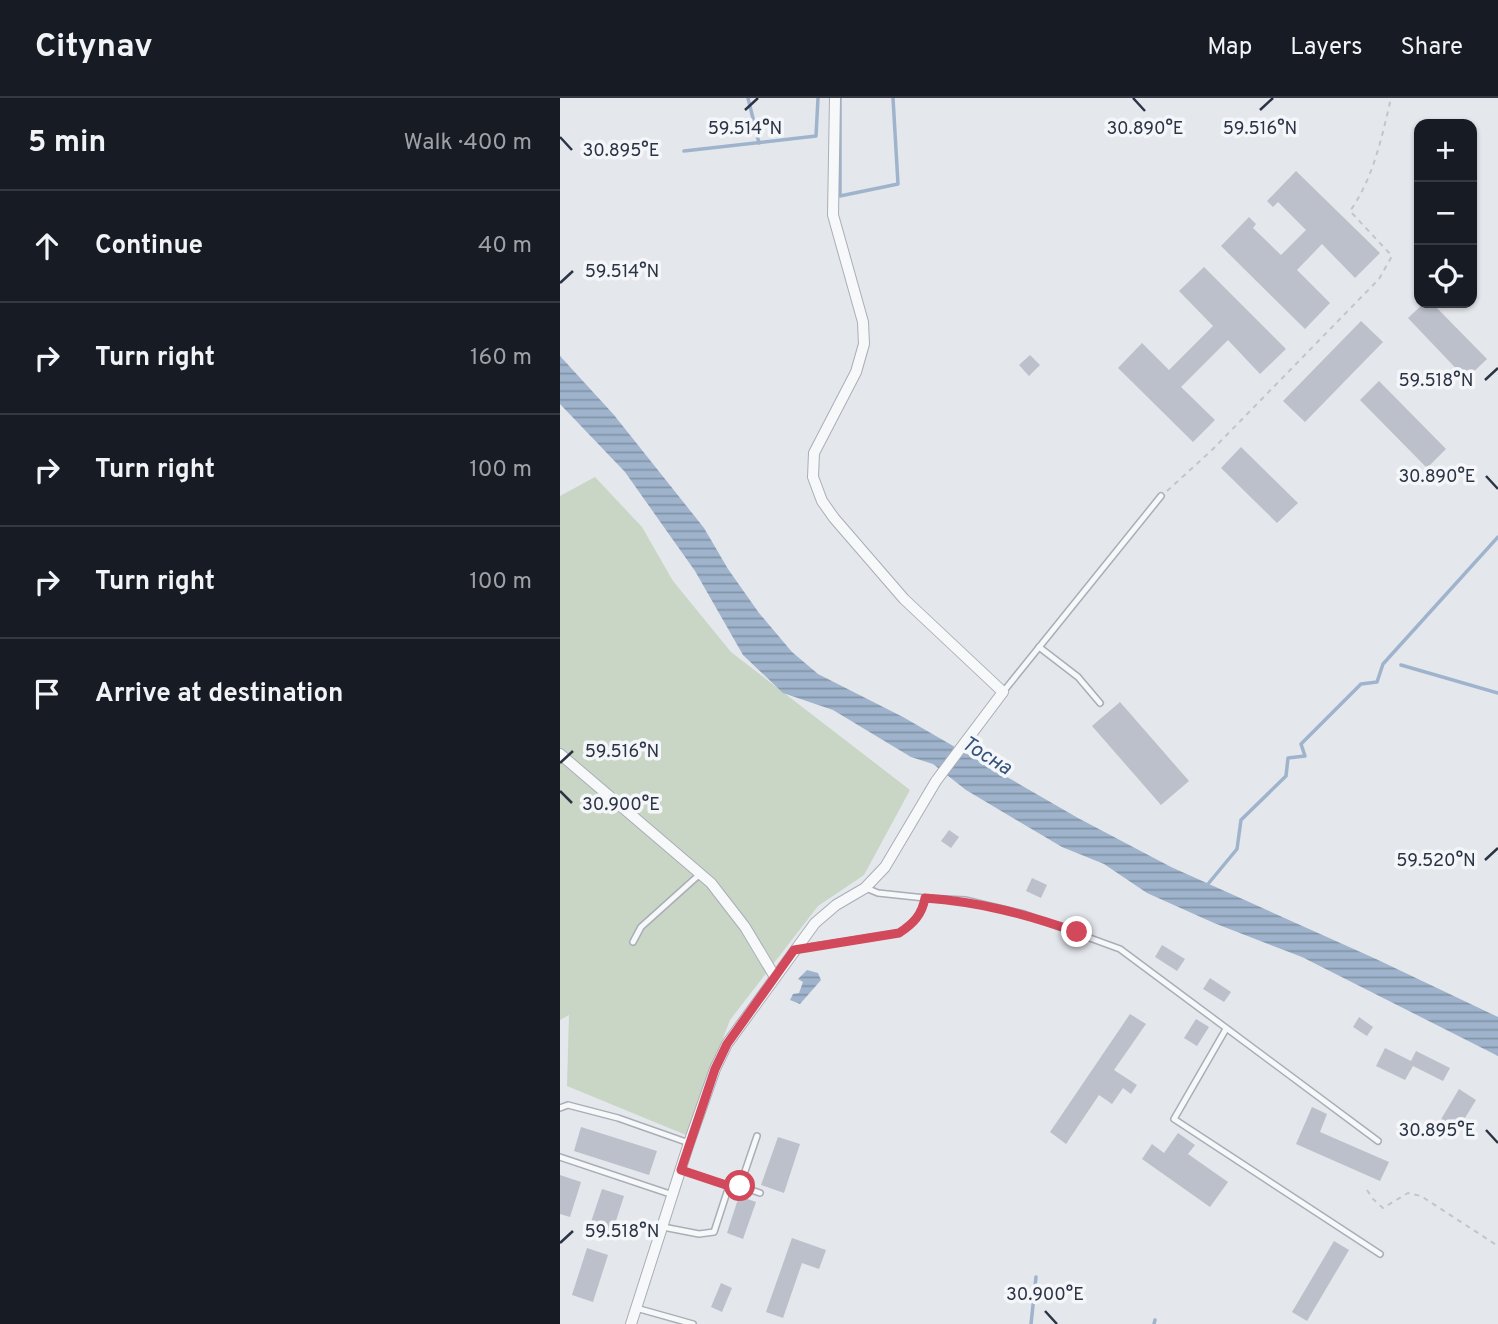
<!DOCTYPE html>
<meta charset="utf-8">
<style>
body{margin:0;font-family:Overpass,sans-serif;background:#242831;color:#f1f3f6}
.controls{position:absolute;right:21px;top:21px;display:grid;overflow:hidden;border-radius:14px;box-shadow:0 2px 5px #0004}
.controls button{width:63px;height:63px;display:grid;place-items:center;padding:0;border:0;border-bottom:2px solid #363941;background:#171b24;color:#f1f3f6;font:35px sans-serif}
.stop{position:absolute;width:21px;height:21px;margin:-16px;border:5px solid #d1495b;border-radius:50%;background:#fff}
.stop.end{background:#d1495b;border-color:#fff;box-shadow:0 2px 7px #0008}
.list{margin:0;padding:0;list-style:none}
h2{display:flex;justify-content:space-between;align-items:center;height:91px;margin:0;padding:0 28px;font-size:30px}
h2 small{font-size:23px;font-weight:400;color:#9ea1a6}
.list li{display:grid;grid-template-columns:46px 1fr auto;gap:21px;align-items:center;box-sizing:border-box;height:112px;padding:0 28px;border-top:2px solid #363941}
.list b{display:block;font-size:26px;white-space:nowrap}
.list em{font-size:23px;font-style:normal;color:#9ea1a6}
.icon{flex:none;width:38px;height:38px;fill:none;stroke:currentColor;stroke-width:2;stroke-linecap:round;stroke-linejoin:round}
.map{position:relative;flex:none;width:938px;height:1226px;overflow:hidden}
header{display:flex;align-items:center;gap:42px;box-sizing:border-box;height:98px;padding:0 35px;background:#171b24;border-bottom:2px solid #363941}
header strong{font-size:33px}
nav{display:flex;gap:38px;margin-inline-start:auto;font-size:24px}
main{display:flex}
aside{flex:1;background:#171b24}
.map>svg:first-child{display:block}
.garden{fill:#c9d6c5}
.water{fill:url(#water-rules)}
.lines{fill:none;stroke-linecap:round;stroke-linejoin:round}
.stream{stroke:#9fb4cc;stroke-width:3.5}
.building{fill:#bbc0ca}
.service-casing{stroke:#a9aeb7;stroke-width:8}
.minor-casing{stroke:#a9aeb7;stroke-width:12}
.path{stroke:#c2c5cb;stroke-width:2;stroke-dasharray:5 5;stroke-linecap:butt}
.service{stroke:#f7f8fa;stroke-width:5}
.minor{stroke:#f7f8fa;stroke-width:10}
.route{stroke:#d1495b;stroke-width:9}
.ticks{fill:none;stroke:#2b3445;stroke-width:2.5}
.labels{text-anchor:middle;stroke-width:7;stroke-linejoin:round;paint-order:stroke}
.water-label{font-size:21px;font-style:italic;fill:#34527a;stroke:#f4f6f9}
.ticks-label{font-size:18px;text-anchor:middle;fill:#2b3445;stroke:#f4f6f9;stroke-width:7;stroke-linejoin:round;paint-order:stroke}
</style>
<header>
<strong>Citynav</strong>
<nav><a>Map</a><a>Layers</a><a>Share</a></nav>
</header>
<main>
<aside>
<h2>5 min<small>Walk · 400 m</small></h2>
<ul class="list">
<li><svg class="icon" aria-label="ahead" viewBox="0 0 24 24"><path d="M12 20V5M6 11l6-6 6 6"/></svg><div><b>Continue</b></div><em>40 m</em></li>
<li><svg class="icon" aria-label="right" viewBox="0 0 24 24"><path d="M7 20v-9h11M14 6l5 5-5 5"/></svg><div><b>Turn right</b></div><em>160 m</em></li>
<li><svg class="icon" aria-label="right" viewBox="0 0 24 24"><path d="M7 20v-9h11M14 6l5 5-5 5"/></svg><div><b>Turn right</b></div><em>100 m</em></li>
<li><svg class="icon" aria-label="right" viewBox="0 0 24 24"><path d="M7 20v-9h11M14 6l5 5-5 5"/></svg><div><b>Turn right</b></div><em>100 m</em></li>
<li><svg class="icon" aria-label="arrive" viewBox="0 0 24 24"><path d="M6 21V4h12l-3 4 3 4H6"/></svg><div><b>Arrive at destination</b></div></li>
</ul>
</aside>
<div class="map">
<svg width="938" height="1226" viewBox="0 0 938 1226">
<defs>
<pattern id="water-rules" width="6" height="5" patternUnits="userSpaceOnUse" patternTransform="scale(1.75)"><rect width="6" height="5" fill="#9fb4cc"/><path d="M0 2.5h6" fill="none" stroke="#8293a7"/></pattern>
</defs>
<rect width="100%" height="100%" fill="#e4e7ec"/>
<path class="garden" d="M35,379L82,429L113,483L171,554L350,692L304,777L258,808L170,922L126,1037L7,988L9,917L0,922V398Z"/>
<g class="water">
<path d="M0,258L54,317L144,430L168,471L199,515L232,554L258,576L343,619L518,720L611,769L816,861L938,919V958L742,859L654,825L587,795L544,766L502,749L406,692L373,666L351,659L273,612L223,595L183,557L135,473L65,374L0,306Z"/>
<path d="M247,872L258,875L261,882L240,906L230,902L233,896L239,895L243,884L238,881Z"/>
</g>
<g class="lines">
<g class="stream">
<path d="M188,0L199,45"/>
<path d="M280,0V98L338,86L333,0"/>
<path d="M124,53L256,38L258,0"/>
<path d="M841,567L938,595"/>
<path d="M648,786L677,751L681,722L726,678L728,660L745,658L741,646L801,586L817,584L823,566L938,439"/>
<path d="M471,1226L476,1179"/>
<path d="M594,1226L595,1222"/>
</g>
</g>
<g class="building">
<path d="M736,73L820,155L795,180L762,146L737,172L770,205L745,231L661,148L689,119L696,126L693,130L721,157L746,132L718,104L713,109L707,103Z"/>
<path d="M644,169L726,251L700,276L668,242L621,289L655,322L633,344L558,270L582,245L609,272L653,228L619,193Z"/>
<path d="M864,205H872L927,261L906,281L848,220Z"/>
<path d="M801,223L823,244L745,324L723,303Z"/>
<path d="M470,257L480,267L469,278L459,267Z"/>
<path d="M819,283L886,351L867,370L800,302Z"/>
<path d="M681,349L738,405L717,425L661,370Z"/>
<path d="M560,604L629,683L601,707L532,628Z"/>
<path d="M389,732L399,739L391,750L381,743Z"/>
<path d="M472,780L487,787L481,800L466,793Z"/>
<path d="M602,847L625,861L617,873L595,859Z"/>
<path d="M650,880L671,894L664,904L643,891Z"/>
<path d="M570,916L586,926L554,972L577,987L571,996L563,990L552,1006L539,997L506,1046L490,1034Z"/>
<path d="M799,919L813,929L807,938L793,929Z"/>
<path d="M636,921L649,929L637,948L624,940Z"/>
<path d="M825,950L851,963L856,953L890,970L883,983L853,968L845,982L816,968Z"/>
<path d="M899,991L916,1002L897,1033L880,1023Z"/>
<path d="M752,1009L767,1016L760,1034L829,1064L820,1083L736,1046Z"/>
<path d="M21,1029L97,1053L89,1077L14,1053Z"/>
<path d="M618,1035L635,1047L628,1056L668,1084L650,1109L582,1061L592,1046L604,1055Z"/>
<path d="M218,1039L240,1046L224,1095L201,1087Z"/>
<path d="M0,1077L21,1084L10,1119L0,1116Z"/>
<path d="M42,1091L64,1098L51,1138L29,1130Z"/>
<path d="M179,1098L196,1104L183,1141L167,1135Z"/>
<path d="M232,1140L266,1152L259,1171L242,1165L223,1220L206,1214Z"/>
<path d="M774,1143L789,1152L747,1223L732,1214Z"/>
<path d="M27,1150L48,1157L33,1204L12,1197Z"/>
<path d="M161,1185L172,1190L162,1214L151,1209Z"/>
</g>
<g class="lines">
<g class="service-casing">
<g id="service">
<path d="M479,549L518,579L540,605"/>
<path d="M443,594L601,398"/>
<path d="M306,790L318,795L365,800"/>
<path d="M73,844L81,829L140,776"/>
<path d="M237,851L339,835C352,826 362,817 365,800L405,802L464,816L560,851L818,1043"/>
<path d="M666,931L614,1021L820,1156"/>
<path d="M0,1010L8,1007L58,1020L129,1045"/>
<path d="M0,1059L113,1097"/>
<path d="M121,1072L169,1088H180L200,1095"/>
<path d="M180,1088L197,1038"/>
<path d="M103,1129L139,1136L154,1134L169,1088"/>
<path d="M76,1210L133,1226"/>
</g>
</g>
<g class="minor-casing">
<g id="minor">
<path d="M0,656L151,785L185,829L215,879"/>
<path d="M71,1226L129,1045L155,971L167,946L255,825L276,807L305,790L325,769L376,683L443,594L344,501L274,420L262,403L253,379L254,355L296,274L304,246L303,224L273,117L275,0"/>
</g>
</g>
<g class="path">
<path d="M607,393L652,352L819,181L832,158L790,113C813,81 822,39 831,0"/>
<path d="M807,1092L813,1101L823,1110L848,1095L861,1098L938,1148"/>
</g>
<use href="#service" class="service"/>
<use href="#minor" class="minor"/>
</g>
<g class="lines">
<path class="route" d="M180,1088H169L121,1072L155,971L167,946L234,852L339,835C353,826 362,817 365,800C421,804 465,816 517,834"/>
</g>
<path class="ticks" d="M573,0L585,13M185,12L198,0M700,12L713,0M0,39L12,52M0,185L13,173M925,282L938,270M926,378L938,391M0,665L13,653M0,693L12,705M925,762L938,750M926,1032L938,1045M0,1145L13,1133M485,1213L497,1226"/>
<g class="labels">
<g class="water-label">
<text transform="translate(427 657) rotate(32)" y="7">Тосна</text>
</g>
</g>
<g class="ticks-label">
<text x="185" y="36">59.514°N</text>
<text x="700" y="36">59.516°N</text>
<text x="585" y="36">30.890°E</text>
<text x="61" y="58">30.895°E</text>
<text x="62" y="179">59.514°N</text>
<text x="876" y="288">59.518°N</text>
<text x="877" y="384">30.890°E</text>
<text x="62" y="659">59.516°N</text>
<text x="61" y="712">30.900°E</text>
<text x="876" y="768">59.520°N</text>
<text x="877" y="1038">30.895°E</text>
<text x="62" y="1139">59.518°N</text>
<text x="485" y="1202">30.900°E</text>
</g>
</svg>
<div class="controls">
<button>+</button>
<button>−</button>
<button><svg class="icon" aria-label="locate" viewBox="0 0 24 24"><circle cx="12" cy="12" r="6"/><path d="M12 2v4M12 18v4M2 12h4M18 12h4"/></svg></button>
</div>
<div class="stop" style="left:180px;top:1088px"></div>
<div class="stop end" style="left:517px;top:834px"></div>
</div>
</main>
